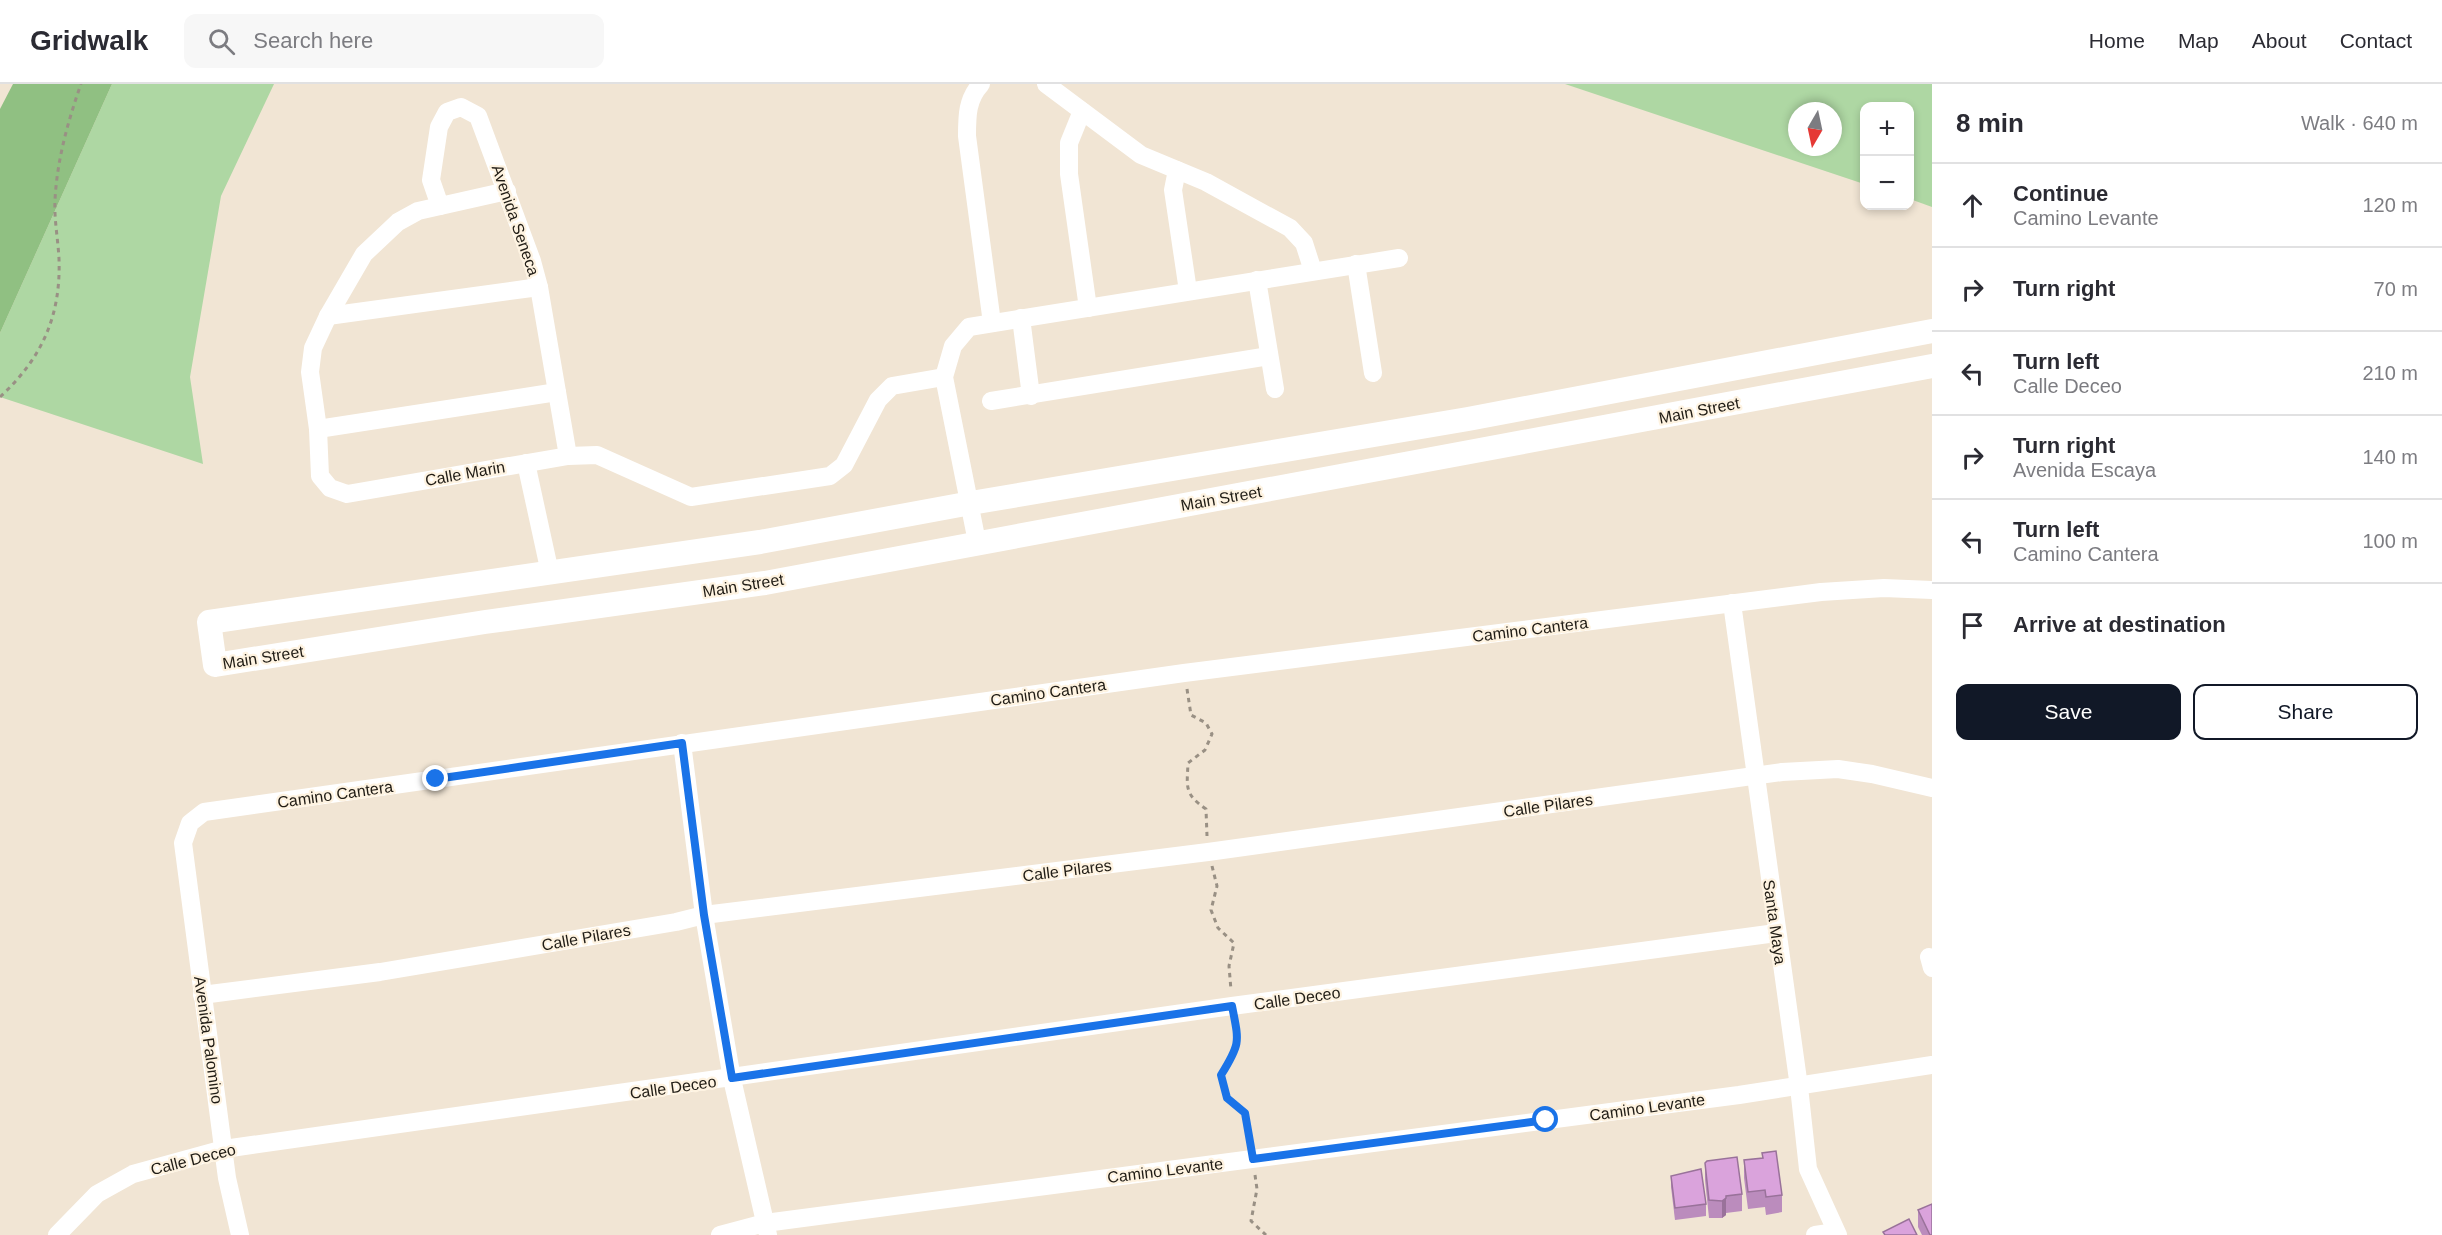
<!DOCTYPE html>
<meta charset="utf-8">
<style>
body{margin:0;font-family:Arial,sans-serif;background:#f7f7f7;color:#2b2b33}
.controls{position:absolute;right:18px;top:18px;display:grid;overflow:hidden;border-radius:12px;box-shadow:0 3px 9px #0003}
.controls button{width:54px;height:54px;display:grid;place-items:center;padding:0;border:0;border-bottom:2px solid #e1e1e2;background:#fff;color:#2b2b33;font:30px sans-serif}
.compass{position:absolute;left:1788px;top:18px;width:54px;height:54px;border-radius:50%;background:#fff;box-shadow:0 3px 9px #0003;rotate:189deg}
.stop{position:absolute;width:18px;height:18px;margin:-14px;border:4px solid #1a73e8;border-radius:50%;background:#fff}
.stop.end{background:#1a73e8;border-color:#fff;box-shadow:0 2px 6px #0008}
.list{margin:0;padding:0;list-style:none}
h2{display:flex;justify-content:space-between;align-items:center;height:78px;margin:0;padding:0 24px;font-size:26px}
h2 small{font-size:20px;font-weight:400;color:#7c7c81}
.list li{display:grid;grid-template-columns:39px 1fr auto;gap:18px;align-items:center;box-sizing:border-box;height:84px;padding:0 24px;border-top:2px solid #e1e1e2}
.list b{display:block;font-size:22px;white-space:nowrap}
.list p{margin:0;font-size:20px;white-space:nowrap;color:#7c7c81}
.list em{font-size:20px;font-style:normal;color:#7c7c81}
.actions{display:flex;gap:12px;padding:18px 24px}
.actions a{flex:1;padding:14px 0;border:2px solid #111827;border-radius:12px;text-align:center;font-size:21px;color:#111827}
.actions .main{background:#111827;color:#fff}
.icon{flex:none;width:33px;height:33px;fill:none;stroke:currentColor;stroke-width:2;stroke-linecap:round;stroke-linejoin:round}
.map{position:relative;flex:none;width:1932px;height:1151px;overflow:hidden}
header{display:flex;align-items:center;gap:36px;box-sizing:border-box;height:84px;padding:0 30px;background:#fff;border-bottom:2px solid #e1e1e2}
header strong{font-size:28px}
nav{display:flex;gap:33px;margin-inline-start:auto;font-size:21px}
.search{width:420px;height:54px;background:#f7f7f7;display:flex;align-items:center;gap:15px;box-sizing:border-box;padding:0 21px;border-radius:12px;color:#7c7c81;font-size:22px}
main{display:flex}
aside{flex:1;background:#fff}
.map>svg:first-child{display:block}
.green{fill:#aed7a3;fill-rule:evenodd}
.forest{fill:#90c082}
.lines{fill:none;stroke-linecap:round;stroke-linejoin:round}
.path{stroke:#999084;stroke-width:3;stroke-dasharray:4.5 4.5;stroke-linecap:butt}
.minor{stroke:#fff;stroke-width:18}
.major{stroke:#fff;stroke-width:24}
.wall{fill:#bb8cbd}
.shaded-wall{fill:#99729a}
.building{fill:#daa3dc;stroke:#99729a;stroke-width:1.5}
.route{stroke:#1a73e8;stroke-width:8}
.labels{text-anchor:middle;stroke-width:4.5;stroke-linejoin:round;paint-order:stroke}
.street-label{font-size:16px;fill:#201c15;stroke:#fef3e1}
</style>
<header>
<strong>Gridwalk</strong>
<div class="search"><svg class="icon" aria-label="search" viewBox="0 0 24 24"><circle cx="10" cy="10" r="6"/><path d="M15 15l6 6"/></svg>Search here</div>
<nav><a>Home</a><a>Map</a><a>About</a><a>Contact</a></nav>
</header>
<main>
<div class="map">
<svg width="1932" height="1151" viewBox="0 0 1932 1151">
<rect width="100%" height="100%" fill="#f1e5d4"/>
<g class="green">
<path d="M112,0H274L221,112L190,293L203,380L0,313V249Z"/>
<path d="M1565,0H1932V123L1910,115V22H1864V100ZM1797,27H1833V63H1797Z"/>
</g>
<path class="forest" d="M13,0H112L0,249V25Z"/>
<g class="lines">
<g class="path">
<path d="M0,313C42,274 61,232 59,175C58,155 54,135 55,116C57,76 68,37 81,0"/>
<path d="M1187,605L1191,631L1206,639L1212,650L1205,666L1188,679C1187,703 1184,710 1206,725L1207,752"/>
<path d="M1212,782L1217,802L1211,826L1218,844L1234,859L1229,882L1231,906"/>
<path d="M1235,937C1239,962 1234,969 1221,991L1227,1014L1245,1030L1250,1060"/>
<path d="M1255,1091L1257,1105L1251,1137L1266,1151"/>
</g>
<g class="minor">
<path d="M981,0C967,15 967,32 967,52L992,239"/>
<path d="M1046,0L1141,71L1206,98L1290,144L1304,159L1313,187"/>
<path d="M1082,27L1069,59V90L1088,224"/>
<path d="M1177,86L1173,106L1188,207"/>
<path d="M507,107L418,127L398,138L364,170L328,232L313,264L310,288L318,345L320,392L330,404L347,410L568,372L597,371L691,413L830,392L844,381L878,316L892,302L944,293"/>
<path d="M440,122L431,96L439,43L447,28L461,23L478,32L532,177L539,203L568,372"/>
<path d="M1356,180L1373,289"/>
<path d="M1257,196L1275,305"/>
<path d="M328,232L539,203"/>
<path d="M1021,234L1031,312"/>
<path d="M991,317L1269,272"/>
<path d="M318,345L557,308"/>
<path d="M526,379L550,489"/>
<path d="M977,458L944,293L953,262L969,243L1399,174"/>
<path d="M1732,519L1799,1003L1808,1085L1838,1151"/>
<path d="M682,659L704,831L732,995L768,1151"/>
<path d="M1929,873L1932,884"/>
<path d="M202,911L380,888L676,838L704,831L1208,768L1782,688L1838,685L1872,690L1932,704"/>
<path d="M57,1151L97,1110L133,1090L224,1065L1232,922L1776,849"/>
<path d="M240,1151L227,1094L183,759L190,739L204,728L1184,589L1821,508L1884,504L1932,506"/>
<path d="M720,1151L765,1139L1739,1011L1932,981"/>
<path d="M1815,1151L1836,1148"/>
</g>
<path class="major" d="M1932,247L1468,335L971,419L760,458L209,538L215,581L485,538L765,499L1932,282"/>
</g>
<g class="wall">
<path d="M1762,1069L1782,1111V1128L1766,1131L1765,1123L1748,1125L1744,1094V1076L1762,1074Z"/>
<path d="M1705,1079L1742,1110V1127L1726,1129V1131L1722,1134H1709L1705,1096Z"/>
<path d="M1671,1092L1706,1120V1132L1675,1136L1671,1103Z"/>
<path d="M1918,1126L1932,1151H1922L1918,1143Z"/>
</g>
<path class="shaded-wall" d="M1726,1114V1131L1722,1134V1117Z"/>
<g class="building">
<path d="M1776,1067L1782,1111L1766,1113L1765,1106L1748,1108L1744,1076L1763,1074L1762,1069Z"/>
<path d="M1737,1073L1742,1110L1726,1112V1114L1722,1117L1709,1116L1705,1079L1707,1077Z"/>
<path d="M1701,1085L1706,1120L1675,1124L1671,1092Z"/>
<path d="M1932,1120V1151H1930L1918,1126Z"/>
<path d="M1909,1135L1917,1151H1885L1883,1148Z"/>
</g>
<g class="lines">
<path class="route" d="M436,695L682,659L704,831L732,994L1232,922C1239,958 1241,959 1221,991L1227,1014L1245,1029L1253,1075L1546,1036"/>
</g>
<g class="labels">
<g class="street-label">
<text transform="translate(516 136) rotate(71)" y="6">Avenida Seneca</text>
<text transform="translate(1699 326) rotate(-11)" y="6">Main Street</text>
<text transform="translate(465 389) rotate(-10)" y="6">Calle Marin</text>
<text transform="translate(1221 414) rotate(-10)" y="6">Main Street</text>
<text transform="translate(743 501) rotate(-9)" y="6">Main Street</text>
<text transform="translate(1530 545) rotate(-7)" y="6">Camino Cantera</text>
<text transform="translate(263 573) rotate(-9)" y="6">Main Street</text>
<text transform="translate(1048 608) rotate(-8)" y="6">Camino Cantera</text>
<text transform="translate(335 710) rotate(-8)" y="6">Camino Cantera</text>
<text transform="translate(1548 721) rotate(-8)" y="6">Calle Pilares</text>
<text transform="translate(1067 786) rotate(-7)" y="6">Calle Pilares</text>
<text transform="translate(1775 838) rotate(82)" y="6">Santa Maya</text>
<text transform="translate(586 853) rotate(-10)" y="6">Calle Pilares</text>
<text transform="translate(1297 914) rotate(-8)" y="6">Calle Deceo</text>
<text transform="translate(209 956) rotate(82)" y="6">Avenida Palomino</text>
<text transform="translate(673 1003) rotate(-8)" y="6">Calle Deceo</text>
<text transform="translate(1647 1023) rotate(-8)" y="6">Camino Levante</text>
<text transform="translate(193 1075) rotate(-14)" y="6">Calle Deceo</text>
<text transform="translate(1165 1086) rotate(-7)" y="6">Camino Levante</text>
</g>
</g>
</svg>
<div class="controls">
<button>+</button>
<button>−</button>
</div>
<svg class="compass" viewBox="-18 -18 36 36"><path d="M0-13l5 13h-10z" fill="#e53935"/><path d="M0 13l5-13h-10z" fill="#7c7c81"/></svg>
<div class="stop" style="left:1546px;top:1036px"></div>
<div class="stop end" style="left:436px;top:695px"></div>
</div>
<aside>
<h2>8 min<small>Walk · 640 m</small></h2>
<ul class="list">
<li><svg class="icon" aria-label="ahead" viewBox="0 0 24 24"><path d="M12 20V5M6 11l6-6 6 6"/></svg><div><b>Continue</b><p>Camino Levante</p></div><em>120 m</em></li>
<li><svg class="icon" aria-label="right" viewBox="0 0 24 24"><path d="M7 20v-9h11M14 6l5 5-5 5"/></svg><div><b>Turn right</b></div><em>70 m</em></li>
<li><svg class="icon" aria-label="left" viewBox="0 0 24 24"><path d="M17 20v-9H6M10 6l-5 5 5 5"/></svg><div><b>Turn left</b><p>Calle Deceo</p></div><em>210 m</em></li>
<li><svg class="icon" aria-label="right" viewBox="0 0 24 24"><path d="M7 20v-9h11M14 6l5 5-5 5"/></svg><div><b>Turn right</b><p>Avenida Escaya</p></div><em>140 m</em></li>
<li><svg class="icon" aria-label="left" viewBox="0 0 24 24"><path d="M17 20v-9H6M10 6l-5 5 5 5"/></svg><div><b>Turn left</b><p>Camino Cantera</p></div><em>100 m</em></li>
<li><svg class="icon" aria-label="arrive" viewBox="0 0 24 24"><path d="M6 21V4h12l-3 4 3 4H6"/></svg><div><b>Arrive at destination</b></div></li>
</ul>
<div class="actions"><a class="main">Save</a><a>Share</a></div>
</aside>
</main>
